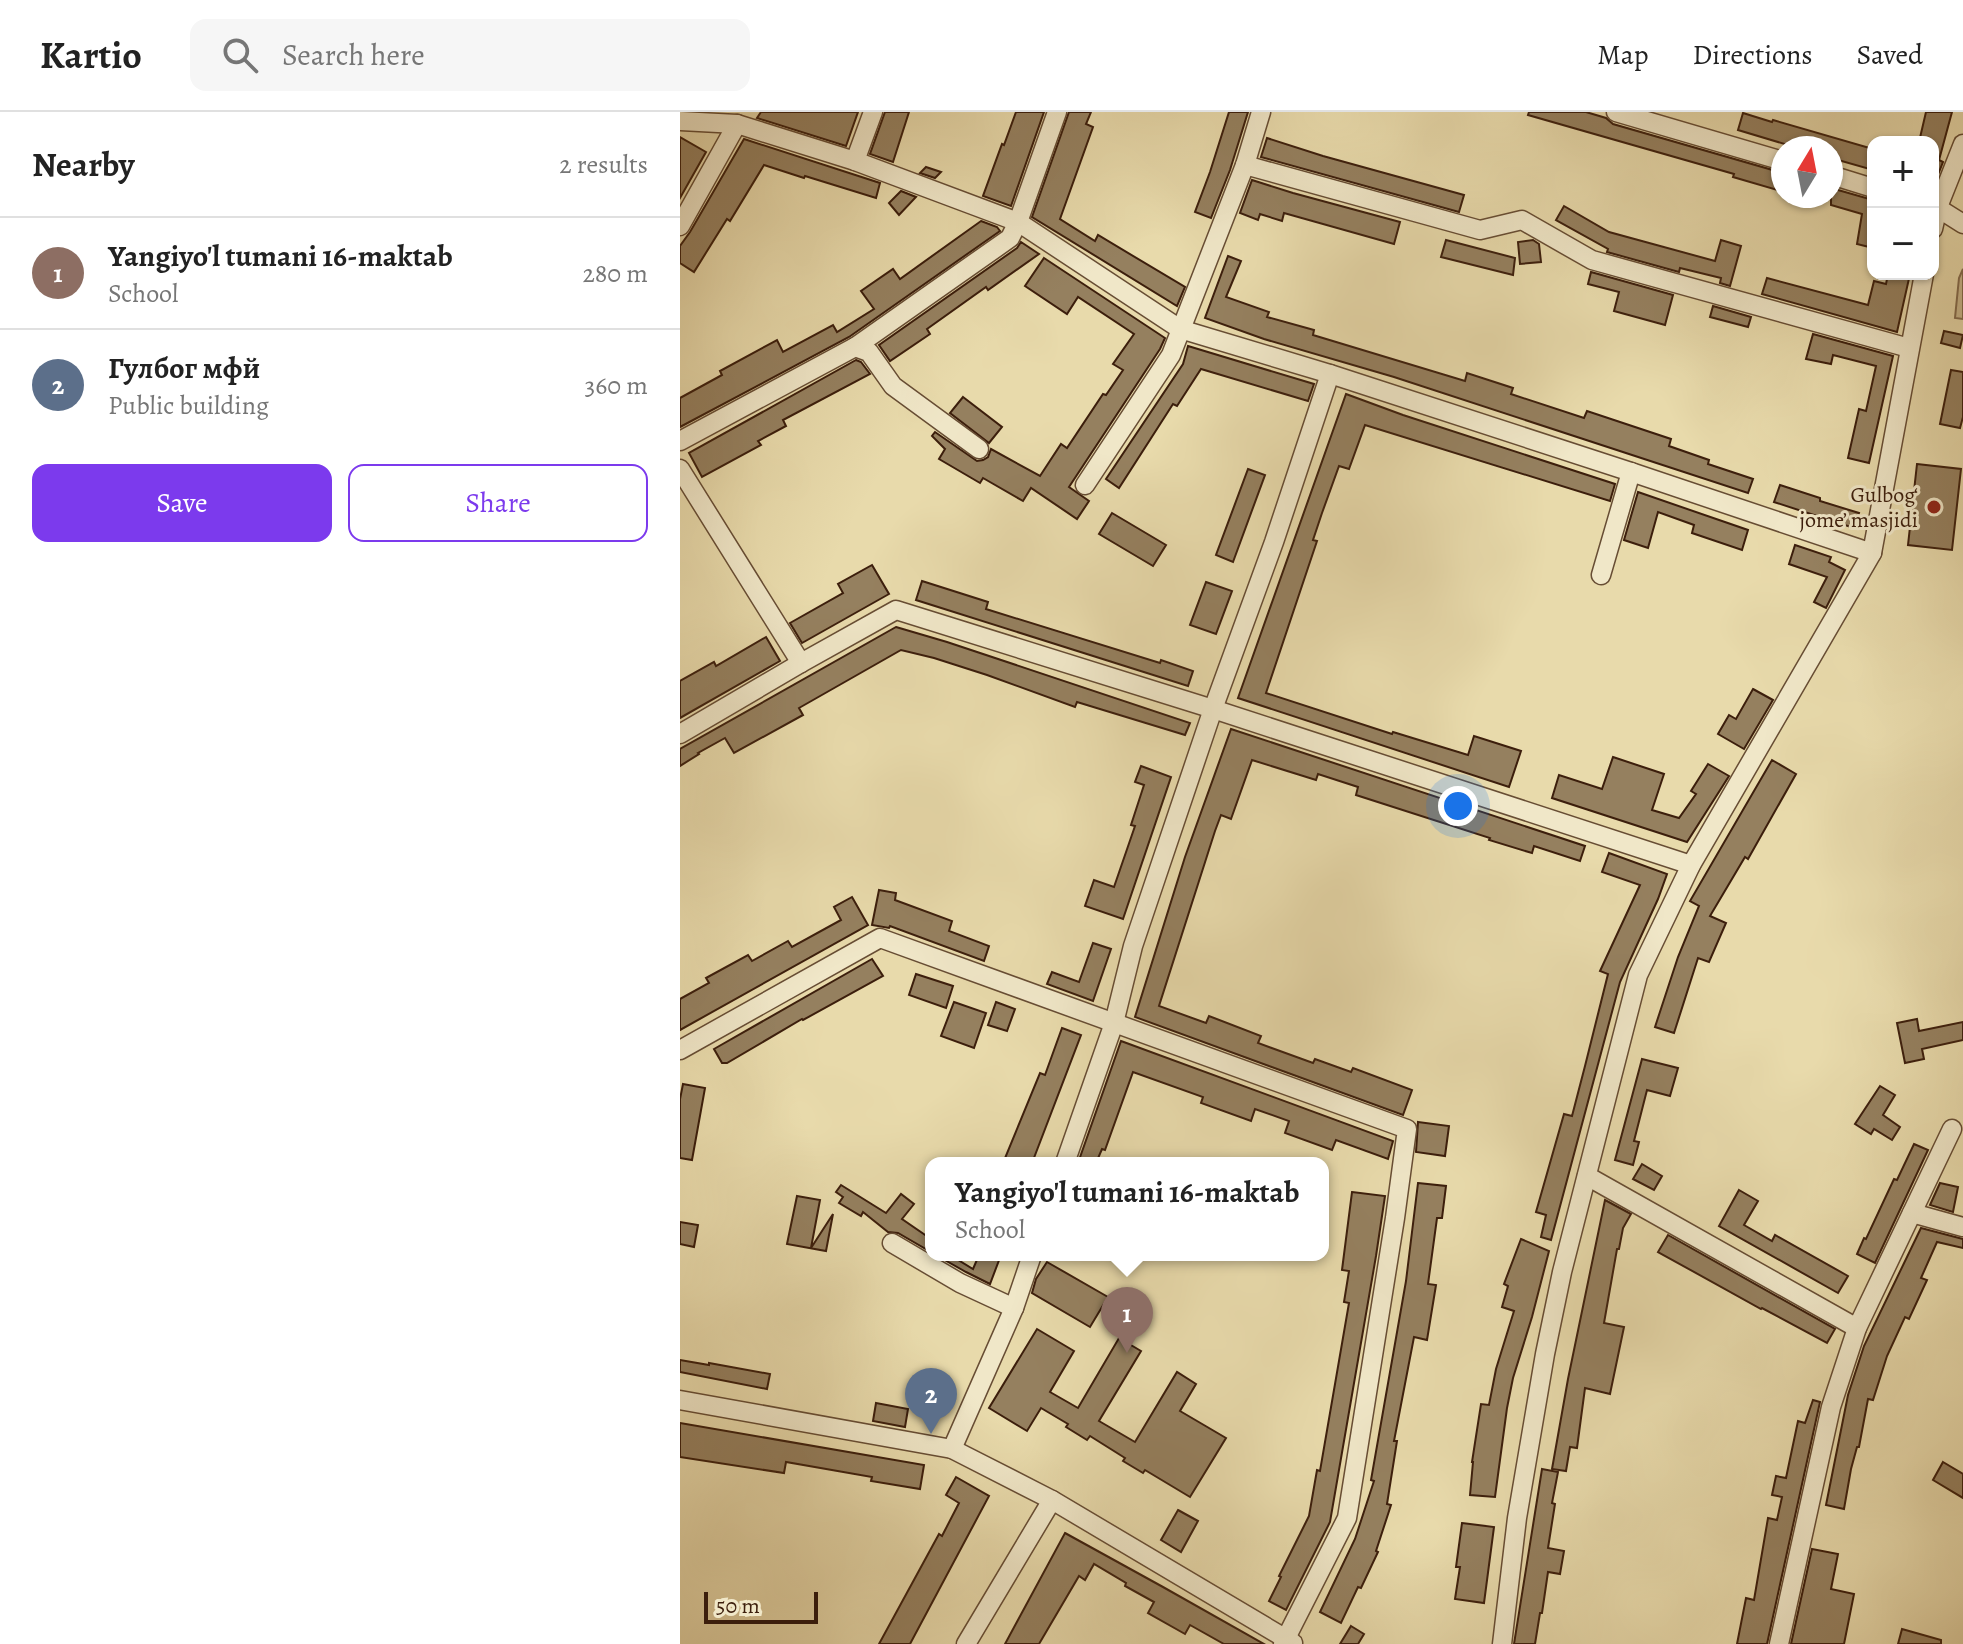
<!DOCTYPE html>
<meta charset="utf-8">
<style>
body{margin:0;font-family:Alegreya,serif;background:#f6f6f6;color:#222}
.controls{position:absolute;right:24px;top:24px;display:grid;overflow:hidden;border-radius:16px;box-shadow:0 2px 6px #0004}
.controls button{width:72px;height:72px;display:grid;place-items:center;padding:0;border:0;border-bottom:2px solid #e0e0e0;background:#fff;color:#222;font:40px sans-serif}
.compass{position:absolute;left:1091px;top:24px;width:72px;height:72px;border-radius:50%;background:#fff;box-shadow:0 2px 6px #0004;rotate:10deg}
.scale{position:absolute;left:24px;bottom:20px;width:114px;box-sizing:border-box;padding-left:8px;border:4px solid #3c1e0c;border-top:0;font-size:22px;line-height:28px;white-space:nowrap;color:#3c1e0c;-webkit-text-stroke:6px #f0e7c8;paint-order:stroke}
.you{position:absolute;left:778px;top:694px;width:28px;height:28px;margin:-20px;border:6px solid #fff;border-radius:50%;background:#1a73e8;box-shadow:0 0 0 12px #1a73e833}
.badge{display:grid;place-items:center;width:52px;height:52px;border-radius:50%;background:#7c3aed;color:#fff;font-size:26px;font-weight:700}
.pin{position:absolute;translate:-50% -66px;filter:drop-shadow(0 2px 4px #0008)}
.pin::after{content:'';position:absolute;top:42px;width:28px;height:24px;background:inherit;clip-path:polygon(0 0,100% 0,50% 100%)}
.popup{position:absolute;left:245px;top:1045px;width:404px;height:104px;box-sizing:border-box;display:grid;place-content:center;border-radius:16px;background:#fff;filter:drop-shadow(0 2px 6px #0005);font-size:26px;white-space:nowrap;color:#767676}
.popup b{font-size:30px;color:#222}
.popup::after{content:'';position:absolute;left:50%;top:100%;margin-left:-16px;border:16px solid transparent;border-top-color:#fff}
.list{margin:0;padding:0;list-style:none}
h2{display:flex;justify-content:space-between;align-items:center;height:104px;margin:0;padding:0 32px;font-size:34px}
h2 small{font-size:26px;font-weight:400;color:#767676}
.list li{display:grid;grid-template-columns:52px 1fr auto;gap:24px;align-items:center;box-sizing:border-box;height:112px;padding:0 32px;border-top:2px solid #e0e0e0}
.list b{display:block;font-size:30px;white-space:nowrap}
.list p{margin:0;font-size:26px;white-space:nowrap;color:#767676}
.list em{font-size:26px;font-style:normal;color:#767676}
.actions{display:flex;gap:16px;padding:24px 32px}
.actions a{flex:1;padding:18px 0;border:2px solid #7c3aed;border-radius:16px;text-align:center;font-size:28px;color:#7c3aed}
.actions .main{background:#7c3aed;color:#fff}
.icon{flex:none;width:44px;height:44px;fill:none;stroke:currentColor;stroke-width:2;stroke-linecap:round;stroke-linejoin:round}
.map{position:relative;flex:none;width:1283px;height:1532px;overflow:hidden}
header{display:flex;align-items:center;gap:48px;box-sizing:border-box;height:112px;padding:0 40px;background:#fff;border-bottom:2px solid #e0e0e0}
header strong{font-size:38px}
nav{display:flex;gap:44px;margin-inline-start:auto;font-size:28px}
.search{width:560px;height:72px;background:#f6f6f6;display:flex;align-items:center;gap:20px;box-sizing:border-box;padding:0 28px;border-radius:16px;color:#767676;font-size:30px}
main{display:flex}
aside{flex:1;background:#fff}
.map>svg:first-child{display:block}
.green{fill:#cbba90;stroke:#846c4e;stroke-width:2}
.building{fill:#95805f;stroke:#3c1e0c;stroke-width:2}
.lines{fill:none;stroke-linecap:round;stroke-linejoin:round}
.street-casing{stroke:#674d34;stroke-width:21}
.street{stroke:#f0e7c8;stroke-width:18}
.poi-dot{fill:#8f2418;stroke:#f0e7c8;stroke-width:3}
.labels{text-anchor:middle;stroke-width:6;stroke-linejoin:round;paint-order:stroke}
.poi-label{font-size:22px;fill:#3c1e0c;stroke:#f0e7c8;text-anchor:end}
</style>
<header>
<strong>Kartio</strong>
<div class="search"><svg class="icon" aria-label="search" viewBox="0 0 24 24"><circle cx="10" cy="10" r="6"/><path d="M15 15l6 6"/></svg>Search here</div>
<nav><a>Map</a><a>Directions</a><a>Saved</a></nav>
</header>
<main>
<aside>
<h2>Nearby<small>2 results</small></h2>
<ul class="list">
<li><span class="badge" style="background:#8d6e63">1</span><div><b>Yangiyo'l tumani 16-maktab</b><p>School</p></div><em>280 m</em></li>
<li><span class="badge" style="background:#5c6f8a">2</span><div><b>Гулбог мфй</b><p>Public building</p></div><em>360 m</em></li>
</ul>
<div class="actions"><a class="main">Save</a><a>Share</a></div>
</aside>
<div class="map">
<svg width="1283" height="1532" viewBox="0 0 1283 1532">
<rect width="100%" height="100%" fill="#e8daab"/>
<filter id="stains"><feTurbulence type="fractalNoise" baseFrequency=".0025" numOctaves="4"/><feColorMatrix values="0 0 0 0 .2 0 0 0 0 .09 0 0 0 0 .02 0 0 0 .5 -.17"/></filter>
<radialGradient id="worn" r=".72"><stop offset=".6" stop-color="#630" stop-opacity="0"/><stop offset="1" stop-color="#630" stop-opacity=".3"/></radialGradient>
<path class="green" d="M1283,157V207L1275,206L1279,166Z"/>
<g class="building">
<path d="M81,0H178L166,34L77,6Z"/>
<path d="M205,0H229L213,50L190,42Z"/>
<path d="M336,0H364L331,94L303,84L322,32L324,33Z"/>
<path d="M389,0H411L406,12L413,15L380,107L415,129L418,123L505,175L497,194L352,105Z"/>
<path d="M549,0H568L550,58L531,106L515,100L530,60Z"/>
<path d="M849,0H906L926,6L933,12L1103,61L1101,79L1053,65L1054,62L848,3Z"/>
<path d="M1246,0H1272L1259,48L1263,50L1253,75V30H1239Z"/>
<path d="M1063,1L1092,10L1093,8L1193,37V58L1151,46V36H1118L1058,18Z"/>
<path d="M0,25L26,40L0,86Z"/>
<path d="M587,26L643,44L784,83L779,100L581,45Z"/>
<path d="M64,27L200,71L196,86L125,64L124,66L84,53L50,109L47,107L14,160L0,151V134L10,120Z"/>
<path d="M246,55L261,60L255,66L240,61Z"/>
<path d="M572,68L613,81L720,110L714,132L604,101L602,109L580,102L578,108L560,101Z"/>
<path d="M1151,76L1193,88V136L1177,132L1182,102L1151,93Z"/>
<path d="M221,79L236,85L219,103L209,91Z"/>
<path d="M884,94L929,120L1035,149L1041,128L1061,134L1050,174L1040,171L1041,166L1000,156L999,160L927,140L928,137L876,108Z"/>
<path d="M301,109L317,115L320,119L169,225L0,315V286L42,263L40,259L97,228L103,240L153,213L157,220L194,197L181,179L213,157L220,167Z"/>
<path d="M766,128L835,146L833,163L761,145Z"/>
<path d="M853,128L859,132L861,150L840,152L838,130Z"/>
<path d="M341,130L359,142L308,178L306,175L247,217L250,222L210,249L199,233L337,136Z"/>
<path d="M548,144L561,149L546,185L589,200L587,205L634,218L633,223L785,269L787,261L833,276L831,282L904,306L907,299L991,327L989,334L1029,348L1028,352L1073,367L1068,381L714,265L584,227L525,206Z"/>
<path d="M364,146L485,226L480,237L389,375L409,389L397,407L351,376L343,389L303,366L300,371L259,347L265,337L252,324L255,320L297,349L303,348L308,345L311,337L360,364L381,332L387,336L423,282L426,283L443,258L433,252L454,222L398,185L387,202L345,174Z"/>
<path d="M911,160L993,183L985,213L934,199L939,180L908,172Z"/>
<path d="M1208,162H1230L1217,220L1082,182L1087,166L1188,193L1194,169L1206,172Z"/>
<path d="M1033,194L1071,205L1068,215L1030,205Z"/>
<path d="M1264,219L1283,223L1280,236L1261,231Z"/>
<path d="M1133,222L1213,244L1189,351L1168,346L1179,297L1186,299L1196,254L1153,243L1151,252L1126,247Z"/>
<path d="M508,234L634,272L628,289L521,257L497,294L493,292L439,376L426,367L503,252Z"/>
<path d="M176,248L181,250L190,262L103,308L106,314L78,329L81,333L22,365L9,341Z"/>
<path d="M1271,258L1283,260V305L1280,316L1260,312Z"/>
<path d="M666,282L723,303L935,372L930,389L685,313L669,357L659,354L642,401L633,428L637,429L586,581L712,622L713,620L788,643L794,624L841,639L829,675L558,586Z"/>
<path d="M283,285L322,315L309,331L270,301Z"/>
<path d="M1237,352L1281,357L1272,438L1228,433Z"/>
<path d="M568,357L585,363L553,450L536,443Z"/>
<path d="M1100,373L1140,386V389L1179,401L1174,416L1094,390Z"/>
<path d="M958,380L1068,418L1062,438L1012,421L1014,413L978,400L968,436L944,428Z"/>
<path d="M432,401L486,433L473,454L419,422Z"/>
<path d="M1115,433L1151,445L1149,450L1165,458L1146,496L1134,490L1147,465L1109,452Z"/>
<path d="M192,453L209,482L122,531L110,511L163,481L158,472Z"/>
<path d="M242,469L308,490L306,497L480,551L481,548L513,559L508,574L236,488Z"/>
<path d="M526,470L552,479L536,522L510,513Z"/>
<path d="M216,515L267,530L510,611L505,623L397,590L395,595L307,563L254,546L221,538L119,596L123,603L54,641L45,626L18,641L19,642L0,654V637Z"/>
<path d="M86,525L100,549L0,606V569L34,550L36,554Z"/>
<path d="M1073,577L1093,588L1064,637L1038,622L1049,603L1056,607Z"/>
<path d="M551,617L905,734L900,749L854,734L852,741L809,728L810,726L676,683L678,675L638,662L636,668L572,648L551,707L541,703L535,719L479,894L526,911L529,904L581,924L578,931L633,951L635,947L671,960L673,956L732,978L723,1003L455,905L505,745Z"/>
<path d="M933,645L984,662L972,698L999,706L1016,682L1011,679L1028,652L1049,664L1007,730L872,686L879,663L922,677Z"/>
<path d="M1092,648L1116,662L1068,747L1065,745L1030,804L1046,811L1029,850L1018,846L994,921L975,915L998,845L1019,794L1010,789Z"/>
<path d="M461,654L491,665L443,807L405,794L414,768L434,775L455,714L451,713L464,673L455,670Z"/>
<path d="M929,741L987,762L978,787L940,870L871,1128L861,1125L866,1103L856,1100L884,1002L892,1004L905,954L928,862L920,859L960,773L922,760Z"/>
<path d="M199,778L216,781L215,788L272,809L269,819L309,834L304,849L210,814L209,816L192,813Z"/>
<path d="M172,785L188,813L0,918V887L29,871L26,866L68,843L72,849L108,829L112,835L161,808L154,795Z"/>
<path d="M413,831L431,837L413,889L367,872L372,860L399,870Z"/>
<path d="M192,847L203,864L123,908L122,907L47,951H42L34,937Z"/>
<path d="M236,862L273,874L266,896L229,883Z"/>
<path d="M274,890L306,901L294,936L261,924Z"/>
<path d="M316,890L335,897L327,919L308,913Z"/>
<path d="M1237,907L1239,919L1283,910V928L1242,937L1244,947L1225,951L1217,911Z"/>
<path d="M382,916L401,923L352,1051H323L360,961L365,963Z"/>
<path d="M441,929L713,1029L708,1047L656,1028L652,1038L605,1021L609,1009L575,997L571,1009L521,991L523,985L453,960L425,1038L422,1037L416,1051H398Z"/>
<path d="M962,947L998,956L990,984L967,978L954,1029L959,1030L953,1053L935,1048Z"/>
<path d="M3,972L25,976L12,1048L0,1046V987Z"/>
<path d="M1200,974L1215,983L1203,1003L1220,1015L1212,1028L1194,1017L1191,1022L1175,1012Z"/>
<path d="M738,1010L769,1014L765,1044L736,1040Z"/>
<path d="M1234,1032L1248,1038L1195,1151L1177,1142L1184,1126L1186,1127L1214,1067L1217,1068Z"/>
<path d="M962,1052L982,1064L974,1078L953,1067Z"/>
<path d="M738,1071L766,1074L762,1106H757L748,1172L756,1173L747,1228L734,1225L714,1329H717L707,1392L711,1393L696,1439L698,1440L681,1476L678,1475L661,1511L640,1500L675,1427L694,1369L691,1368L726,1169Z"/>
<path d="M1260,1071L1278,1075L1273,1100L1250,1093Z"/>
<path d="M161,1073L206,1101L221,1082L234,1092L222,1107L251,1127V1140L218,1121L208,1120L183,1100L181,1104L159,1091L163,1085L156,1080Z"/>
<path d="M1059,1078L1078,1089L1064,1113L1092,1129L1095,1123L1168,1164L1158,1181L1039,1114Z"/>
<path d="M672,1080L705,1084L696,1144L650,1410L606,1498L589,1489L601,1465L599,1464L629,1404L637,1358L640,1359L669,1191L664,1190L669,1159L662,1158Z"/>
<path d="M117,1084L140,1088L131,1136L153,1102L146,1139L107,1132Z"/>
<path d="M925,1088L951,1102L943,1116L939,1137H937L924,1211L944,1215L930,1282L905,1276L897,1336L890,1335L886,1359L872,1357L888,1267Z"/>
<path d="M0,1110L18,1113L14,1135L0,1132Z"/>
<path d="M1241,1116L1283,1127V1136L1257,1130L1241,1166L1247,1168L1229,1207L1225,1205L1207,1244L1193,1288L1188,1287L1179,1335H1177L1171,1357L1164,1397L1146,1393L1168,1283L1184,1234Z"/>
<path d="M988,1123L1155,1217L1147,1231L1082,1196L1081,1197L978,1140Z"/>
<path d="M841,1127L869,1139L852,1205L833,1266L827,1296L815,1385L790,1383L793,1350H792L801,1292L809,1293L816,1257L834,1199L822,1195L828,1174L824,1172Z"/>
<path d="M256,1143H270L293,1157L299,1143H321L310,1172L286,1160Z"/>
<path d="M367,1150L428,1185L410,1215L352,1181L356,1167Z"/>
<path d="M357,1217L394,1239L370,1280L398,1296L439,1226L461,1239L419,1309L455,1330L497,1260L516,1272L500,1299L546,1326L510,1385L465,1358L463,1361L443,1349L445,1346L410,1324L407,1328L386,1315L388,1312L361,1296L347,1319L309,1296Z"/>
<path d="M0,1248L29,1253V1251L90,1262L87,1277L0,1260Z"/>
<path d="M1133,1288L1140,1290L1087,1532H1057L1066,1486L1074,1488L1088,1406L1097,1408L1102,1385L1092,1383L1096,1364L1106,1366L1118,1309L1125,1311Z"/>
<path d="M196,1291L228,1297L225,1315L193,1309Z"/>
<path d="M0,1311L244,1353L240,1377L191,1369L192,1365L106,1350L104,1361L0,1345Z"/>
<path d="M1263,1350L1283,1362V1386L1253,1368Z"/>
<path d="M862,1357L878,1360L872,1391L875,1392L868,1436L884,1439L880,1462L868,1460L862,1501H860L855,1532H834Z"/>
<path d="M276,1365L309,1384L230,1532H199L259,1422L262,1424L279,1391L266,1383Z"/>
<path d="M498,1398L518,1409L501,1440L481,1428Z"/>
<path d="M782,1411L814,1415L804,1491L775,1487L780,1455H776Z"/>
<path d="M385,1421L483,1475L584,1532H544L510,1513L505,1522L468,1501L474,1490L445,1474L446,1471L414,1452L405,1468L399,1464L359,1532H325Z"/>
<path d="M1132,1437L1158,1442L1151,1477L1174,1482L1164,1532H1111Z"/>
<path d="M671,1514L684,1522L678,1532H660Z"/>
<path d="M1222,1517L1261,1528V1532H1218Z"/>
</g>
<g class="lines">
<g class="street-casing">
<g id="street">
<path d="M936,0L1103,49"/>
<path d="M0,9L57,12L175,49L338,110L500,217L650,262L951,360L1192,441"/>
<path d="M175,49L193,0"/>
<path d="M565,53L800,118L842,108L912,148L1229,236"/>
<path d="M1151,63L1193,76"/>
<path d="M1253,93L1283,112"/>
<path d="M0,114L57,12"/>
<path d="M1253,117L1258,95L1283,32"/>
<path d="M175,235L189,240L213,274L299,337"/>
<path d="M0,329L175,235L330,126L338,110L377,0"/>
<path d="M0,357L121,551"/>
<path d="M405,373L491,243L565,53L581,0"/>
<path d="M921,463L951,360"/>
<path d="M0,622L121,551L216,498L533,597L1011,753"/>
<path d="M0,938L200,826L727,1017L715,1106L667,1406L603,1532"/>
<path d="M385,1051L434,911L453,834L533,597L594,430L650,262"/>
<path d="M907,1064L1177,1216"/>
<path d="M1232,1101L1283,1115"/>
<path d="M212,1131L280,1171L334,1196"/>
<path d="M0,1288L272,1337L372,1388L613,1531"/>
<path d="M272,1337L334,1196L352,1143"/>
<path d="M286,1532L372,1388"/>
<path d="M822,1532L837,1406L865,1242L882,1160L958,863L1011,753L1192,441L1244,162"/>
<path d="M1099,1532L1151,1295L1177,1216L1272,1017"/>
</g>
</g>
<use href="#street" class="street"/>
</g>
<circle class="poi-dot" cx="1254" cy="395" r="8"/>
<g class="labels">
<g class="poi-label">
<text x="1238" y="390">Gulbog‘<tspan x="1238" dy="25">jome’ masjidi</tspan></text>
</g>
</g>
<rect width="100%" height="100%" filter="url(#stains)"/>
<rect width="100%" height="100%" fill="url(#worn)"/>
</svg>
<div class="controls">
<button>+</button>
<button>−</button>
</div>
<svg class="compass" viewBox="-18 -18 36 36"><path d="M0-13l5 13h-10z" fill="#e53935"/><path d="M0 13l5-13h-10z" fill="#767676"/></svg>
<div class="scale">50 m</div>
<div class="you"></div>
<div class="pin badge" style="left:447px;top:1241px;background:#8d6e63">1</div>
<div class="popup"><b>Yangiyo'l tumani 16-maktab</b>School</div>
<div class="pin badge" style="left:251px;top:1322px;background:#5c6f8a">2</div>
</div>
</main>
